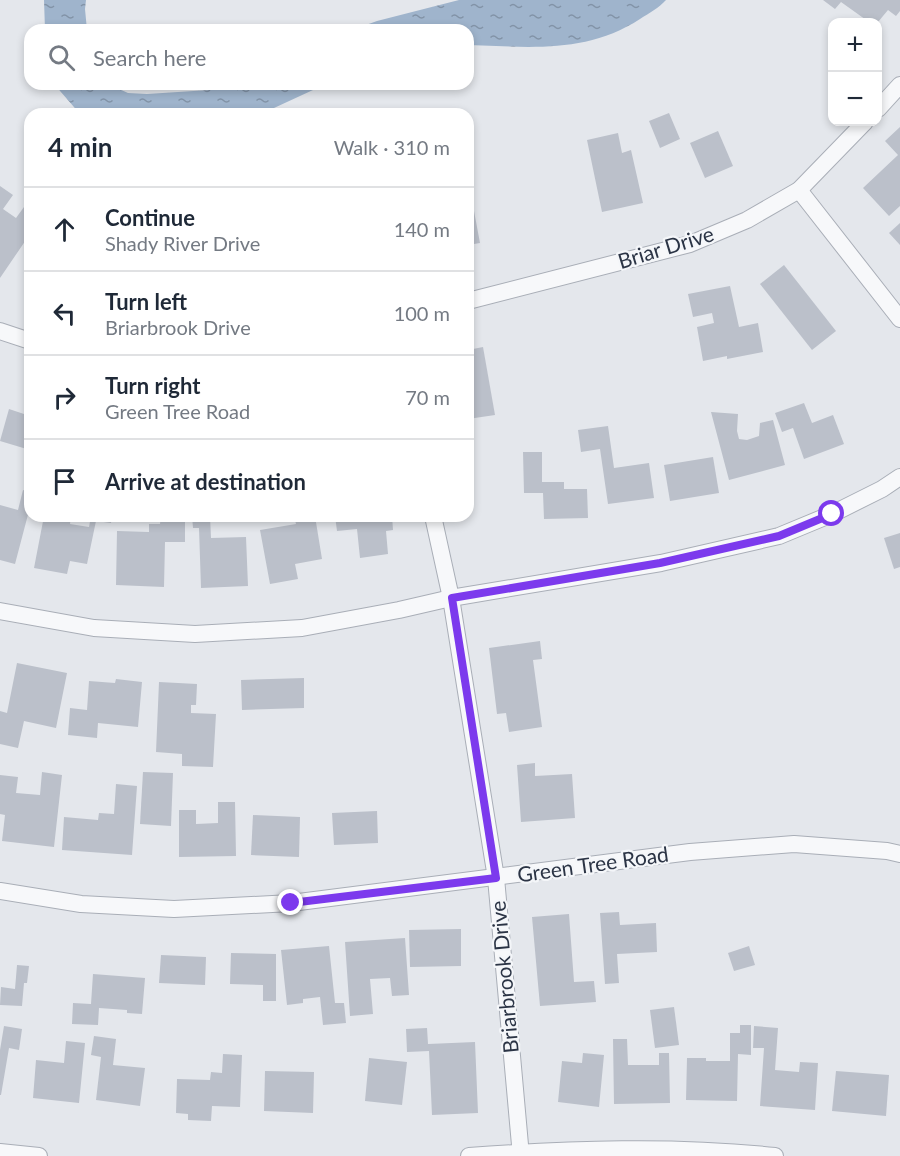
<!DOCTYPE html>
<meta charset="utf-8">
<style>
body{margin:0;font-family:Lato,sans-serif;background:#f2f2f3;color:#1f2937}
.controls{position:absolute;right:18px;top:18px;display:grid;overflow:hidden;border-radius:12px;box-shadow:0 3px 9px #0003}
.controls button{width:54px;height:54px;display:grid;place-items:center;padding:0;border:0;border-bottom:2px solid #e0e1e3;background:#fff;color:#1f2937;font:30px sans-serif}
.stop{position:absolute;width:18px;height:18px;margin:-14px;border:4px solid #7c3aed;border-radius:50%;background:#fff}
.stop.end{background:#7c3aed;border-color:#fff;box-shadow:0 2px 6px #0008}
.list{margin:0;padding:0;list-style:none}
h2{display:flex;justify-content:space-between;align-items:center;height:78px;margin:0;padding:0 24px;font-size:26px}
h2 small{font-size:20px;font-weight:400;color:#747a83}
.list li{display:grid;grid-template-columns:39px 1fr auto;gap:18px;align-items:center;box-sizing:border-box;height:84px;padding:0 24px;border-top:2px solid #e0e1e3}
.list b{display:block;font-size:22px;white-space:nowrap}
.list p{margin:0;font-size:20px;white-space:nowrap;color:#747a83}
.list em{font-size:20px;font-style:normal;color:#747a83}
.icon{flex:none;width:33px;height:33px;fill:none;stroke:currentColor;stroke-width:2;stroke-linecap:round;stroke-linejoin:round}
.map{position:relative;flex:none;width:900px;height:1156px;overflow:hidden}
.search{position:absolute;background:#fff;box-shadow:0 3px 9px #0003;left:24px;top:24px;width:450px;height:66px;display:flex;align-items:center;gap:15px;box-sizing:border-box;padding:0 21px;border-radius:18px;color:#747a83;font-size:22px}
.panel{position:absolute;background:#fff;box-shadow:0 3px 9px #0003;left:24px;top:108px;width:450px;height:414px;border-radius:18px}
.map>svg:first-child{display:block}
.water{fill:url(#water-ripples)}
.building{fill:#bbc0ca}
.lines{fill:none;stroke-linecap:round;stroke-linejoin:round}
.minor-casing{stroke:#a9aeb7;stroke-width:18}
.minor{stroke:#f7f8fa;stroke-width:16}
.route{stroke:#7c3aed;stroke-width:8}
.labels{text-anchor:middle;stroke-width:4.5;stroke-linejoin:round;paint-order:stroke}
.street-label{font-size:21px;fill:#2b3445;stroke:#f4f6f9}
</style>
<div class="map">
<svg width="900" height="1156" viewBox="0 0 900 1156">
<defs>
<pattern id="water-ripples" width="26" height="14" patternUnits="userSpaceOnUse" patternTransform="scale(1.5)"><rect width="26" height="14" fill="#9fb4cc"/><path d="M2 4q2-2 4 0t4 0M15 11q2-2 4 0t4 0" fill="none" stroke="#8293a7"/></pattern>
</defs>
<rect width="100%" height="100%" fill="#e4e7ec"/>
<g class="water">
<path d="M44,0H86L85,9L87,30H45Z"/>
<path d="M459,0H666C659,8 649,13 640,19C586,54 529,47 468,45V30H352L377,21Z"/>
<path d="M54,84H108L128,93L147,94L209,90L223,84H326L261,114H80Z"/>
</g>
<g class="building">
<path d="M823,0H900V11L896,16L888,10L878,22H869L841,2L835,9Z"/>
<path d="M669,113L680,139L660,148L649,121Z"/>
<path d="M900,127V206L889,216L863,188L898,155L885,141Z"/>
<path d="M718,131L733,166L705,178L690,143Z"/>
<path d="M618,133L622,153L631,150L643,203L602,212L587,140Z"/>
<path d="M0,186L13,195L3,209L16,218L24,207L30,211V234L0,278Z"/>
<path d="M474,211L480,243L468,245V212Z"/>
<path d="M900,223V245L889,233Z"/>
<path d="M784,265L836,331L812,350L760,284Z"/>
<path d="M730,286L739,327L758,323L763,352L727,359V356L703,361L697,327L714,323L712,313L693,317L688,294Z"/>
<path d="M483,347L495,415L468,419V350Z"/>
<path d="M27,402L30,403V450L0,441L9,409L24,414Z"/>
<path d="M804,403L812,423L833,415L844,444L804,459L793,428L782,432L775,413Z"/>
<path d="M711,412L738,414L737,431L739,439L747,440L759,436L760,423L773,420L785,465L729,480Z"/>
<path d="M608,426L614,468L649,463L654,498L608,504L600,449L581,452L578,430Z"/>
<path d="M523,452H542V482H564V489H587L588,518L544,519L543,493H524Z"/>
<path d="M713,457L719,493L670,501L664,465Z"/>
<path d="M23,490L30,492V507L15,564L0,560V505L18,510Z"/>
<path d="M44,516H71L70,524L89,527L91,516H112L111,523L96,521L87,564L70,561L67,574L34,568Z"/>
<path d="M161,516H185V542H165L164,587L116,585L117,531L149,532V524H160Z"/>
<path d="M192,516H210L211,538L246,537L248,586L201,588L199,528H193Z"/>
<path d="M315,516L322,559L295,564L298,579L270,584L260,530L296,524L295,520Z"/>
<path d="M335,516H392L393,530L386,531L388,554L360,558L357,529L337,531Z"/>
<path d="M900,533V567L894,569L884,538Z"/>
<path d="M540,641L542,659L533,660L542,727L509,732L506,713L497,714L489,648Z"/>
<path d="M17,663L67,673L56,728L24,721L18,748L0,744V711L7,713Z"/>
<path d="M304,678V708L242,710L241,680Z"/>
<path d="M116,679L142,682L138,727L98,723L97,738L68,735L70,708L87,710L89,681L115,683Z"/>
<path d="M159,682L197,684L196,705H191V713L216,714L213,767L182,766V754L156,752Z"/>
<path d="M535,763V776L572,774L575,818L521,822L517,765Z"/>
<path d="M42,772L62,775L54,847L2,841L5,815L0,814V775L18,777L16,793L40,795Z"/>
<path d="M143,772L173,773L171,826L140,824Z"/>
<path d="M116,784L137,786L132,855L62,850L64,817L98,820L99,813L114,814Z"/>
<path d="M218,802H235L236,856L179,857V810H196V824L218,823Z"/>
<path d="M377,811L378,843L334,845L332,813Z"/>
<path d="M253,815L300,817L299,857L251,855Z"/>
<path d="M619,912L620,925L656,923L657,952L617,954L619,983L605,984L600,913Z"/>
<path d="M569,914L574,982L594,981L596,1002L540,1006L532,917Z"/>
<path d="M461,929V966L410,967L409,930Z"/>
<path d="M405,938L409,995L392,996L390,978L370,979L373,1014L350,1016L345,942Z"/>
<path d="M329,946L335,1003H344L346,1023L323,1025L320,997L303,999V1003L287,1005L281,950Z"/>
<path d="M749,946L755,965L734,971L728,953Z"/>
<path d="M231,953L276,954V1001H263V985L230,984Z"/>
<path d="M161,955L206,957L205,985L159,983Z"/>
<path d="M17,965L29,966L27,983H24L22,1006L0,1005L1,987L15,989Z"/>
<path d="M93,974L145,978L142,1014L127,1013V1010L99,1008L98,1025L72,1024L73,1003L91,1004Z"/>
<path d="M674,1007L679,1045L655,1048L650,1010Z"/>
<path d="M740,1025H751V1055L738,1054L737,1101L686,1100L687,1058H706V1061H730V1033H740Z"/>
<path d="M4,1026L22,1029L19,1050L9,1048L1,1095H0V1050Z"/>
<path d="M754,1026L778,1028L775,1070L799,1072L800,1062L818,1063L815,1110L760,1106L764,1048H753Z"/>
<path d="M427,1028L428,1044L475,1042L478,1113L432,1115L429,1051L407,1052L406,1029Z"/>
<path d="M94,1036L116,1039L113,1065L145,1068L140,1106L96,1100L101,1057L91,1055Z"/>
<path d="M613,1039H627L628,1065H659V1053H669L670,1103L614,1104Z"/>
<path d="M66,1041L85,1043L79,1103L33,1098L36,1060L64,1063Z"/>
<path d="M583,1053L604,1055L599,1107L558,1102L562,1061L582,1063Z"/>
<path d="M223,1054L242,1055L240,1107L212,1106L211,1121L188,1120V1114L176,1113L177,1079L210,1080L211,1072L222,1073Z"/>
<path d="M369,1058L407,1062L402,1105L365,1101Z"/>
<path d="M265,1071L314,1072L313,1113L264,1111Z"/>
<path d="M836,1071L889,1075L886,1116L832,1111Z"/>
</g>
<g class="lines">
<g class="minor-casing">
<g id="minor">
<path d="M878,109L900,85"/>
<path d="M799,190L900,319"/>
<path d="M468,301L690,244L747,220L799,190L865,122"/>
<path d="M0,331L30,341"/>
<path d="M433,516L451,598L496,878L521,1156"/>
<path d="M0,611L94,628L195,634L302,628L399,610L451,598L661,563L779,536L832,514L882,489L900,477"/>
<path d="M0,891L81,904L174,909L291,903L690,852L794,844L887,851L900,854"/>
<path d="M0,1152L39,1156"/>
<path d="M469,1156C570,1149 674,1145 775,1156"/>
</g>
</g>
<use href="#minor" class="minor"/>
</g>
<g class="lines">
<path class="route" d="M291,903L496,878L452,598L660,563L779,536L832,514"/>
</g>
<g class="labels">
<g class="street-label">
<text transform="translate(666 248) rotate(-17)" y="7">Briar Drive</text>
<text transform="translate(593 865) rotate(-8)" y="7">Green Tree Road</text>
<text transform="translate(505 977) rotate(-95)" y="7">Briarbrook Drive</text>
</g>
</g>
</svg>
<div class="controls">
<button>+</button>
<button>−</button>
</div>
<div class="stop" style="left:832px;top:514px"></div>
<div class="stop end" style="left:291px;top:903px"></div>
<div class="search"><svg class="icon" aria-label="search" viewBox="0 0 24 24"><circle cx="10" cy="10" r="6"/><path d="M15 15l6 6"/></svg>Search here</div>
<section class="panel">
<h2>4 min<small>Walk · 310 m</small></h2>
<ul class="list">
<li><svg class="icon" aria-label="ahead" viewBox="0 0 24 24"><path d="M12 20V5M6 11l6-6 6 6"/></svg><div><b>Continue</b><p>Shady River Drive</p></div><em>140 m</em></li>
<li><svg class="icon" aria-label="left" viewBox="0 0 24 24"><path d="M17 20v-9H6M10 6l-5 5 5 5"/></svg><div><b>Turn left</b><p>Briarbrook Drive</p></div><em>100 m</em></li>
<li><svg class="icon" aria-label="right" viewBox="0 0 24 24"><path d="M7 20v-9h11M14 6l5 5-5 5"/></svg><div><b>Turn right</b><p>Green Tree Road</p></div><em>70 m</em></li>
<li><svg class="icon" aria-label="arrive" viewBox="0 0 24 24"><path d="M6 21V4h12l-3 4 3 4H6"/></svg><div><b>Arrive at destination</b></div></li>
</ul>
</section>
</div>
